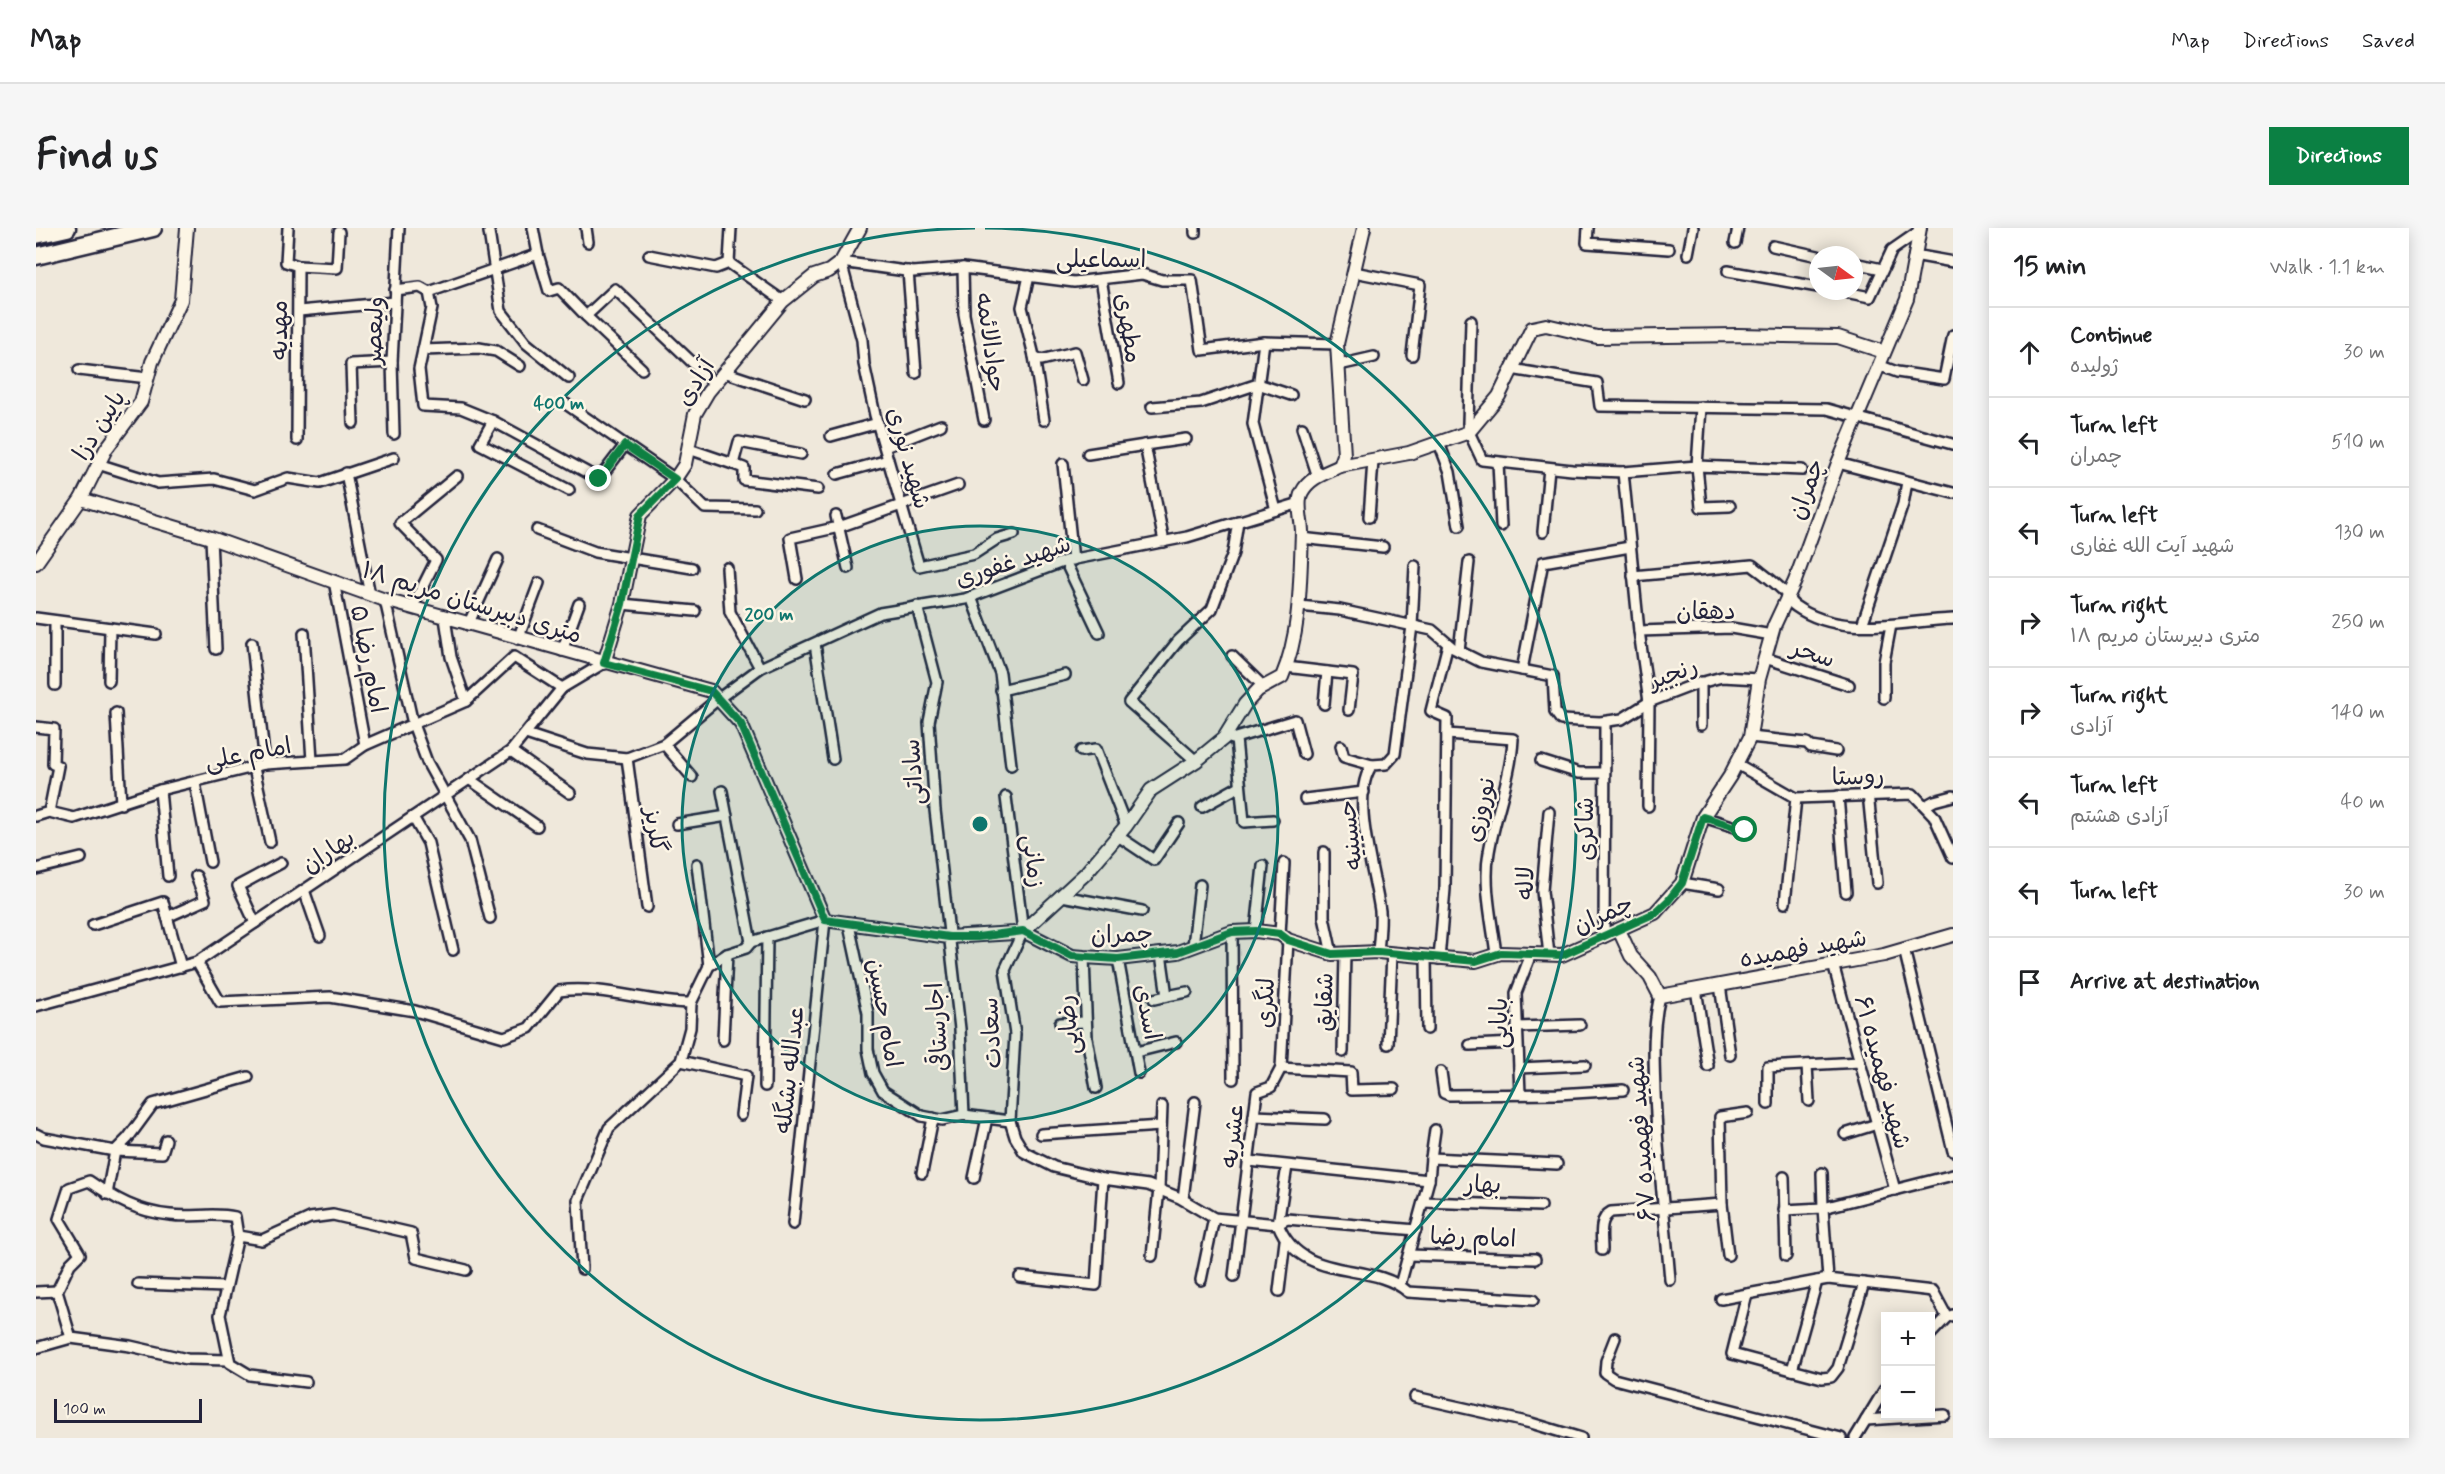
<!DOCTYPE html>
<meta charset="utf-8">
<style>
body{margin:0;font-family:Mynerve,"Playpen Sans Arabic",sans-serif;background:#f6f6f6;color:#202124}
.controls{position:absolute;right:18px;bottom:18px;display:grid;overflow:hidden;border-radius:0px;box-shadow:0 3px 15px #0003}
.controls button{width:54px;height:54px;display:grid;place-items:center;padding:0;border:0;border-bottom:2px solid #e0e0e0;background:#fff;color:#202124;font:30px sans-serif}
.compass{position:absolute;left:1773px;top:18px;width:54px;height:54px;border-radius:50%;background:#fff;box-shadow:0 3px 15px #0003;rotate:105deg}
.scale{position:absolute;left:18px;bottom:15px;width:148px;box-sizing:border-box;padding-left:6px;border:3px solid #22223b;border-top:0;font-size:16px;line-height:21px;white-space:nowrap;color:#22223b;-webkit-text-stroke:4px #fcf5e5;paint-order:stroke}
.stop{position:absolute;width:18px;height:18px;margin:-14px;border:4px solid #0b8043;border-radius:50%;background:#fff}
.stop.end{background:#0b8043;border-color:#fff;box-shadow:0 2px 6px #0008}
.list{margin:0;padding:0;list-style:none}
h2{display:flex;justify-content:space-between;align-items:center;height:78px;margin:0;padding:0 24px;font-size:26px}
h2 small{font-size:20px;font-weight:400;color:#757577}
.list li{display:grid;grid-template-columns:39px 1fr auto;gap:18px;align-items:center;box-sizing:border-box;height:90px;padding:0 24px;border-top:2px solid #e0e0e0}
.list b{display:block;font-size:22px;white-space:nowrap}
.list p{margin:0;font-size:20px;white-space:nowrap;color:#757577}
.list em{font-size:20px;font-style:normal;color:#757577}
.icon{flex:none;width:33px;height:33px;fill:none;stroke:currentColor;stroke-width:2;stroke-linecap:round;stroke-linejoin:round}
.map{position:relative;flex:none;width:1917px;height:1210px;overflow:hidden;border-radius:0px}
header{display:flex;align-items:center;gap:36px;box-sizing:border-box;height:84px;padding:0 30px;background:#fff;border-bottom:2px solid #e0e0e0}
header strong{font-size:28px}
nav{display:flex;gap:33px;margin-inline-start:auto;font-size:21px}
.intro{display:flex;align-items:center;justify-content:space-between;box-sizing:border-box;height:144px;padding:0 36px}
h1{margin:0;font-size:42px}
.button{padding:15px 27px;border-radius:0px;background:#0b8043;color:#fff;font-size:21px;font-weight:700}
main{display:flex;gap:36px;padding:0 36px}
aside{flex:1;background:#fff;border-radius:0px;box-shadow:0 3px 15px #0003}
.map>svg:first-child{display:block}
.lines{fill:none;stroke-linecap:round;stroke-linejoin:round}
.minor-casing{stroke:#22223b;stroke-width:14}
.tertiary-casing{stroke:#22223b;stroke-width:16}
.trunk-casing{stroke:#22223b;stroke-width:21}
.minor{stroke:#fcf5e5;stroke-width:9}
.tertiary{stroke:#fcf5e5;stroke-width:12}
.trunk{stroke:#fcf5e5;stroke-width:16}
.route{stroke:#0b8043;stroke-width:8}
.ring{fill:none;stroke:#0f766e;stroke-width:3}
.labels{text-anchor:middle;stroke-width:5;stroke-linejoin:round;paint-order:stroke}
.street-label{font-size:24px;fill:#22223b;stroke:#fcf5e5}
.centre{fill:#0f766e;stroke:#fcf5e5;stroke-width:3}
.ring-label{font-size:18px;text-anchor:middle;font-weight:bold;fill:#0f766e;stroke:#fcf5e5;stroke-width:5;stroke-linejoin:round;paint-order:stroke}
</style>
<header>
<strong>Map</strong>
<nav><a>Map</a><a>Directions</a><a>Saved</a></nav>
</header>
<div class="intro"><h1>Find us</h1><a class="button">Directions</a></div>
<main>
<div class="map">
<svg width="1917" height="1210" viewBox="0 0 1917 1210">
<rect width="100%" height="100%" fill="#efe8db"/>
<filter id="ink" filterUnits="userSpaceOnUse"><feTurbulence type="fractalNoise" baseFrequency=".0167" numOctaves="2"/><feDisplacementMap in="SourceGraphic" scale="12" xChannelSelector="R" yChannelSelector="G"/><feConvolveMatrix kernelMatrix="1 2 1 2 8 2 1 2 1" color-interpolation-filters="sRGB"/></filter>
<g filter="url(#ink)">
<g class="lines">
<g class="minor-casing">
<g id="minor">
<path d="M252,0L250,34L262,38L261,212"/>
<path d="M497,0L502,26"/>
<path d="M550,0L552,14"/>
<path d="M695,0L693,35L747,73"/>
<path d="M1552,0L1551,15L1633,21"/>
<path d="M453,4L465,83L490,115L533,150"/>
<path d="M1159,5V0"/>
<path d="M1699,15L1702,0"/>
<path d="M1737,18L1782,28"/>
<path d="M1652,26L1657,0"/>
<path d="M613,27L680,40L693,35"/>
<path d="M1878,27L1917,34"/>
<path d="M1818,35L1846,41"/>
<path d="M262,38L301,40L303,4"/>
<path d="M927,40L928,86L948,192"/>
<path d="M872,43L880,145"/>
<path d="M1692,43L1782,59"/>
<path d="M1318,44L1384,57L1376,127"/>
<path d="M993,48L986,79L998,128L1005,132L1039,124L1047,152"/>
<path d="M1065,51L1083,155"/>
<path d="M359,62L384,59L393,64L502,26L513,63L523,60L550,88L579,61L679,156"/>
<path d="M1804,63L1834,69L1856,22L1882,4"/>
<path d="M393,64L396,80L383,141L387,178L425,180L457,193L563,251L589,217"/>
<path d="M263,83L359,74"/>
<path d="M550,88L606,141"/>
<path d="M1435,93L1432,195L1433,204L1446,232L1536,242L1587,244L1661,238L1665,179"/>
<path d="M1228,114L1217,196L1240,282"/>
<path d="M387,122L443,120L460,123L484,138"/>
<path d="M998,128L1008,192"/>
<path d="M1303,137L1338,129"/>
<path d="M1842,137L1861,144L1908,151L1917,107"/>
<path d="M1475,141L1561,155L1564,178L1791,181L1916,216"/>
<path d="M43,142L112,150"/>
<path d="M688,144L769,171"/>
<path d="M530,176L639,251L669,280L719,281"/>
<path d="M1116,179L1165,175L1222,156L1255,167"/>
<path d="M457,193L444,216L533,262"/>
<path d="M317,195L315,136L356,134"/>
<path d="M1266,200L1282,249"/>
<path d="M358,206L356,134L363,0"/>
<path d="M795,208L842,195"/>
<path d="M1403,215L1414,244L1423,298"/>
<path d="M1109,217L1150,211"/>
<path d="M849,219L905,197"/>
<path d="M653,221L697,236L703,214L765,226"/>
<path d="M1052,226L1109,217L1128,314"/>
<path d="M1462,234L1465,298"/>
<path d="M1802,235L1917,265"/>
<path d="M62,236L122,255L178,251L219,262L252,250L284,255L358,230"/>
<path d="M697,236L708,240V252L782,261"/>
<path d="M1027,236L1037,332"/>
<path d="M1587,244L1603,403L1613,474L1612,578"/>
<path d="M310,245L334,367"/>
<path d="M801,246L852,232"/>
<path d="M1694,278L1665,279L1661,238L1766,242"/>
<path d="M800,288L812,340"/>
<path d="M1333,289L1337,233"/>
<path d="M501,302L559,324L656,340"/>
<path d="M1507,304L1513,240"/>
<path d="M978,306L961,311L938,326L883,338L839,187L828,136L826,112L805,34L877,44L927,40L1038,54L1106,46L1126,52H1156L1166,122L1228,114L1301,116"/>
<path d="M175,310L180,421"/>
<path d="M1265,310L1347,319"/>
<path d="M1029,333L1063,405"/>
<path d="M691,340L694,384L724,440"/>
<path d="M1597,348L1716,337C1727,346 1742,356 1751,367C1754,372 1754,375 1759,378C1806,411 1864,393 1917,391"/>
<path d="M761,351L754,310L803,299L922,257"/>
<path d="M298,353L329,517"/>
<path d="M935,369L964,445L975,537"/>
<path d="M349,372L377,496L391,534L434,612L454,690"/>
<path d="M586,376L659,383"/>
<path d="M881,378L901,454L893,494L899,582L924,801L928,887"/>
<path d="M1263,378L1304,382L1396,402L1417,420L1445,434L1517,448L1519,484L1525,492L1564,494L1586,491L1613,474L1660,456L1686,449L1723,451"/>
<path d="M376,380L400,332L364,295L421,248"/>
<path d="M0,390L120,406"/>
<path d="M409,390L415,429L430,473"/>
<path d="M432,397L462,331"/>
<path d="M1826,397L1867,276L1871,254"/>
<path d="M1603,403L1695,400L1736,407"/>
<path d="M268,405L276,533"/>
<path d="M482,411L503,355"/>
<path d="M216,415L229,536"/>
<path d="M779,416L797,531"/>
<path d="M526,423L543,376"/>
<path d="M1423,423L1433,334"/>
<path d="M1196,428L1228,459"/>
<path d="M1729,430L1813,457"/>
<path d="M1250,439L1317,447L1313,482"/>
<path d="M1486,442L1507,334L1594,319"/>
<path d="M73,453L74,400"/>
<path d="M19,457V393"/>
<path d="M965,462L1029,447"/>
<path d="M1848,470V434L1855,397"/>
<path d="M1288,476L1291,444"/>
<path d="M80,485L85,576"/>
<path d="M1665,497V454"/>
<path d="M0,499L18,501L17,536L22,538L13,584"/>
<path d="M490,506L551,526L591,530L628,516L682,471L724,440L844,385L929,371L1029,333L1151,309L1264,275"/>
<path d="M1411,506L1477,511C1475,550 1459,586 1453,624C1447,656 1456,694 1460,726"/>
<path d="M1714,509L1771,515L1775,519L1800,523"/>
<path d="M1196,511L1259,492L1268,526"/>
<path d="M1200,511L1208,594L1237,592"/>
<path d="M628,516L656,549"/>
<path d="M1305,518L1308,529L1336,537"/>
<path d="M475,523L534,565"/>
<path d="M1045,523L1060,521L1090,598"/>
<path d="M591,530L611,679"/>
<path d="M1160,533L1093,474L1142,413L1176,381L1197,325L1202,293"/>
<path d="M1505,533L1543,545H1568"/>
<path d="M1701,536L1760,570L1877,566L1898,588L1917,630"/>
<path d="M218,540L234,614"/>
<path d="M433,551L501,598"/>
<path d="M159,555L174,634"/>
<path d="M124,562L132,648"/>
<path d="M686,563L715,714"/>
<path d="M1832,565L1841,655"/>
<path d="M1802,568L1810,664"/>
<path d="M970,569L987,703L969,742L979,806L974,893L979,909L988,924L1018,939L1067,951L1112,957L1144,970L1178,990L1242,996C1266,1057 1335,1031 1372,1064L1497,1072"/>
<path d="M1269,571L1328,564"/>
<path d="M1889,578L1898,573L1917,568"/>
<path d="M1166,579L1204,558"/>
<path d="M1513,584L1506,663L1513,727"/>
<path d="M0,588L13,584L38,590L124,562L229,536L309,531L329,517L430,473L478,429L526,460"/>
<path d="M377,589L392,615L417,722"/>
<path d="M1667,589L1709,602"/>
<path d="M641,596L691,588"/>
<path d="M1082,608L1118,632L1143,595"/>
<path d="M1288,624V689L1296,726"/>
<path d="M661,636L673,738"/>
<path d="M0,641L45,630"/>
<path d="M1646,655L1683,661"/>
<path d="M268,662L284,708"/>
<path d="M1026,668L1106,683"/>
<path d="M1749,675L1760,570"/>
<path d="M131,689L169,672L160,648"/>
<path d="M219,695L202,658L245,635"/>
<path d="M57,697L127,674L145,739"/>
<path d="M813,697L832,785V821L837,845L847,863L886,888L906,892L928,887L974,893"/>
<path d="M1220,703L1227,638"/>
<path d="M1196,704L1197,851"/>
<path d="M1244,706L1248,635"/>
<path d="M1568,709L1569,494"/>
<path d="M1157,718L1164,657"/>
<path d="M1868,721L1917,923"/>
<path d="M1342,724C1343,711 1345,696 1344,683C1339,645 1313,568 1336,537L1350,536L1359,526L1376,398L1379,338"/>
<path d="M1125,726L1131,768L1151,764"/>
<path d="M1048,729L1051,810L1060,860"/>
<path d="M1390,730L1391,801"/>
<path d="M1082,731L1103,845"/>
<path d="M1403,731L1409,661L1411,490L1395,483L1412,416"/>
<path d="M161,734L184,774L294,769L379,783L468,809L493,800L523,763C568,757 610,775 655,775"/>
<path d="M1797,736L1859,962"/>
<path d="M1684,757L1694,827"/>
<path d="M1660,761L1672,838"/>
<path d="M1624,768C1616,799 1618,832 1619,864C1621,927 1629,989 1634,1052"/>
<path d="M1118,771L1131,768"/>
<path d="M0,778L161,734L475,523L526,460L568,435"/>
<path d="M1024,795L1049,794"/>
<path d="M1481,799L1544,797"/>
<path d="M687,812L691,726"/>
<path d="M1352,816L1356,726"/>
<path d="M1434,817L1481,815"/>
<path d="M1100,824L1140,814"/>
<path d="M1307,824L1309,725"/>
<path d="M645,833L710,848L705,887"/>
<path d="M1771,837L1773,873"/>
<path d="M1245,840L1315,844L1316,862L1358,861"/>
<path d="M1483,840L1549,837"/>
<path d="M1405,844L1408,865L1413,867L1522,866L1587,862"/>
<path d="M729,858L731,709"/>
<path d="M1484,866L1480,765L1495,726"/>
<path d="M1732,876V839L1824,834"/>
<path d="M1218,888L1289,891"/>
<path d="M0,906L8,910L79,923L71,966"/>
<path d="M1005,906L1125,898"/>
<path d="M1809,906L1841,896"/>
<path d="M79,923L92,910L117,876L212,849"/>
<path d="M79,923L126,925L130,912"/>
<path d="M1395,930L1399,902"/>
<path d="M1213,933L1393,952"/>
<path d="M886,945L897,890"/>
<path d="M1748,949L1750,1028"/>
<path d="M938,950L951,890"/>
<path d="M1147,971L1159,874"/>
<path d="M1387,974L1505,978"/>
<path d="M1748,982L1787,980L1786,945"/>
<path d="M1242,996L1251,991L1380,1002"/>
<path d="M1242,996L1251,938"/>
<path d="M202,1008L226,1012L274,990L297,987L375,1005L380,1030L430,1042"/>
<path d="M1566,1022C1566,1009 1562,991 1575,984L1686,976"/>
<path d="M1373,1027L1499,1031"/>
<path d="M1692,1027L1686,976L1684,889L1712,885"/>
<path d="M1116,1028L1123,961L1126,878"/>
<path d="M546,1041L542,972L573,900L645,833L654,800L655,775L673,738L691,726L710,720L715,714L789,692L757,996"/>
<path d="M1198,1048L1221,864L1235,859L1245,840L1252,712"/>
<path d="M984,1049L1060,1057L1067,951"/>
<path d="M1792,1051L1787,980L1917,947"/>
<path d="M1165,1052L1178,990"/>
<path d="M102,1056L189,1059"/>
<path d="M1364,1057L1393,952L1395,930L1521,936"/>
<path d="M1243,1063L1249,1013"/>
<path d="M0,1064L21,1063"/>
<path d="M1711,1066L1696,1126L1786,1150L1795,1149L1802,1140L1828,1055"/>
<path d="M1685,1071L1792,1051L1897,1063L1911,1089"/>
<path d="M1894,1107L1911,1089L1917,1087"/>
<path d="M35,1110L21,1063L34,1036L44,1026L23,991L33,960L53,953C79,971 102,984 134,987C156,990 178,984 199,989L202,1008L184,1087L194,1135L214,1147L270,1154"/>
<path d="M1579,1110L1570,1133L1569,1145L1578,1151L1805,1210"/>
<path d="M0,1120L35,1110L94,1118L151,1131L193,1132"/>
<path d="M1756,1142L1781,1053"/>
<path d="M1379,1169L1495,1195L1545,1210"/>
<path d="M1830,1192L1909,1187"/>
<path d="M1819,1210L1850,1159"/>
</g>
</g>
<g class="tertiary-casing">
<g id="tertiary">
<path d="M1304,238L1373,225L1433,204L1463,168L1496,100L1510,97L1561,109L1702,107L1802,109L1848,124"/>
<path d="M45,271L175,310L349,372L675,463L705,496L789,692L913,709L978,705L987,703L1049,646L1090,598L1115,562L1160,533L1188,510L1209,476L1222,462L1246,449C1265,404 1264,353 1266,304C1266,292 1260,275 1266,264C1274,249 1290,245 1304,238L1308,227L1301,116L1328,0"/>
<path d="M0,335L45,271L70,221L105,174L116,134L145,72L151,0"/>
<path d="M568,435L586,376L604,287L639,251L649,236L659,186L672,164L747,73L778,48L793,43L805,34L824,0"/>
<path d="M1583,702L1595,728L1614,749L1624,768L1848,727L1917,707"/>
<path d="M987,703L1036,728L1048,729L1082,731L1142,724L1196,704L1220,703L1244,706L1252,712L1296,726L1342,724L1440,733L1465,725L1526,727L1619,685L1646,655L1667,589L1694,548L1714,509L1723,451L1738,398L1759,353L1802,235L1871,71L1884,0"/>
</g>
</g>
<g class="trunk-casing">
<g id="trunk">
<path d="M0,7L31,0"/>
<path d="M0,28L117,0"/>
</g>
</g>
<use href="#minor" class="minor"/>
<use href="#tertiary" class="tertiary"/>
<use href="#trunk" class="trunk"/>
</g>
</g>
<g class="lines" filter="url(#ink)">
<path class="route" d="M563,251L589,217L639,251L604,287L586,376L568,435L675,463L705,496L789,692L913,709H942L987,703L1036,728L1082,731L1142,724L1196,704L1220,703L1244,706L1252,712L1296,726L1342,724L1440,733L1465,725L1526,727L1619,685L1632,673L1646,655L1667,589L1709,602"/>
</g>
<circle cx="944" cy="596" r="298" fill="#0f766e" fill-opacity=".12"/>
<g class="ring">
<circle cx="944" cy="596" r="298"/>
<path d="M949 0A596 596 0 1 1 939 0"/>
</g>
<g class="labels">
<g class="street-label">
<text x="1065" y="39">اسماعیلی</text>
<text transform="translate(1093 100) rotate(81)" y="8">مطهری</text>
<text transform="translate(243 102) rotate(-90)" y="8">مهدیه</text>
<text transform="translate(338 102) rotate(-88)" y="8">ولیعصر</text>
<text transform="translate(955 114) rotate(82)" y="8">جوادالائمه</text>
<text transform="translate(659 154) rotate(-58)" y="8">آزادی</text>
<text transform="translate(63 197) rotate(-58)" y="8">پایین دزا</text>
<text transform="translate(873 230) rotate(74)" y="8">شهید نوری</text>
<text transform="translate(1770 261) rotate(-70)" y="8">چمران</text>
<text transform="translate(977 333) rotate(-18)" y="8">شهید غفوری</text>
<text transform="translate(436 374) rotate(17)" y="8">۱۸ متری دبیرستان مریم</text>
<text x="1670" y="391">دهقان</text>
<text transform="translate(1777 425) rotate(18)" y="8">سحر</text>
<text transform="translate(333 431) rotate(79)" y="8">امام رضا ۵</text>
<text transform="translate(1637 445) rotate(-20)" y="8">رنجبر</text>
<text transform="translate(212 525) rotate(-11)" y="8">امام علی</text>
<text transform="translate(877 544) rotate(-94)" y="8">ساداتی</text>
<text transform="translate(1822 548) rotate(-2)" y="8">روستا</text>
<text transform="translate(1444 581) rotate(-77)" y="8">نوروزی</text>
<text transform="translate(1549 601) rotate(-90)" y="8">شاکری</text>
<text transform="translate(620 602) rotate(82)" y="8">گلریز</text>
<text transform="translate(1314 607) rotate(-96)" y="8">حسینیه</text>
<text transform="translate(292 623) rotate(-34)" y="8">بهاران</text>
<text transform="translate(998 633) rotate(83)" y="8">زمانی</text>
<text transform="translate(1489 655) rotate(-89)" y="8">لاله</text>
<text transform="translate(1567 686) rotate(-24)" y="8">چمران</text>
<text transform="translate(1086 706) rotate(-2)" y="8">چمران</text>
<text transform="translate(1767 720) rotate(-10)" y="8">شهید فهمیده</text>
<text transform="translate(1288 774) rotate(-89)" y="8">شقایق</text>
<text transform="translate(1229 775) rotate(-88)" y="8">لنگری</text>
<text transform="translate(1112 784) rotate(79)" y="8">اسدی</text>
<text transform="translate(849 785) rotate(80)" y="8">امام حسین</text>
<text transform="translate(1463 795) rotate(-90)" y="8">بابایی</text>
<text transform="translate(1032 797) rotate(-96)" y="8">رضایی</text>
<text transform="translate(901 799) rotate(-94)" y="8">اجارستاقی</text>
<text transform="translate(955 805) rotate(-93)" y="8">سعادت</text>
<text transform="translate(753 842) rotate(-84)" y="8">عبدالله بشگله</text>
<text transform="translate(1847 844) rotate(75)" y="8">شهید فهمیده ۶۱</text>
<text transform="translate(1196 908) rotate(-84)" y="8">عشریه</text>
<text transform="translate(1605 911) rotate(-94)" y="8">شهید فهمیده ۶۷</text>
<text transform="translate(1447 956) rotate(2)" y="8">بهار</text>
<text transform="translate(1437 1009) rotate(2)" y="8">امام رضا</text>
</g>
</g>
<circle cx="944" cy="596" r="9" class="centre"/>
<g class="ring-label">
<text x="523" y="181">400 m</text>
<text x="733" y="392">200 m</text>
</g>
</svg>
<div class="controls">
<button>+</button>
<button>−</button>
</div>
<svg class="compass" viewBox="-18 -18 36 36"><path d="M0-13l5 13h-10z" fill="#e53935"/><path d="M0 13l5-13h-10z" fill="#757577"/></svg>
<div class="scale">100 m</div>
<div class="stop" style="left:1709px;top:602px"></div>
<div class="stop end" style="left:563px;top:251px"></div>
</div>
<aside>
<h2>15 min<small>Walk · 1.1 km</small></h2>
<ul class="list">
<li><svg class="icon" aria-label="ahead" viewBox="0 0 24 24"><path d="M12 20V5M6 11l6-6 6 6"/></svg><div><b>Continue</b><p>ژولیده</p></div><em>30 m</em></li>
<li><svg class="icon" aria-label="left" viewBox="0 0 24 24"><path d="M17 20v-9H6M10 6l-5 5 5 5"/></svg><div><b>Turn left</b><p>چمران</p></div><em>510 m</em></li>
<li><svg class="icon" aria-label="left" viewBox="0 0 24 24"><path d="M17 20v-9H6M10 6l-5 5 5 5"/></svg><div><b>Turn left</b><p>شهید آیت الله غفاری</p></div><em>130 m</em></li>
<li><svg class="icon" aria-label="right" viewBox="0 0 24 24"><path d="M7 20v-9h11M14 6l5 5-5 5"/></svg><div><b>Turn right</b><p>۱۸ متری دبیرستان مریم</p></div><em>250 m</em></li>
<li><svg class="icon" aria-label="right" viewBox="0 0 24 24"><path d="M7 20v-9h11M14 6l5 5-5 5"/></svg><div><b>Turn right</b><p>آزادی</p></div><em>140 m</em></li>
<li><svg class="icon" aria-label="left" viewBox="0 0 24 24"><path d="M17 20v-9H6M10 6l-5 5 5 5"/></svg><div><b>Turn left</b><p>آزادی هشتم</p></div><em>40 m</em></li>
<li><svg class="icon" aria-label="left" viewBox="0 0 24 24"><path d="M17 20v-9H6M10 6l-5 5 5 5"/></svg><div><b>Turn left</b></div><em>30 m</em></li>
<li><svg class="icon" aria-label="arrive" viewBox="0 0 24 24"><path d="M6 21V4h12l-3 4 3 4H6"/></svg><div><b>Arrive at destination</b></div></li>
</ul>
</aside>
</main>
